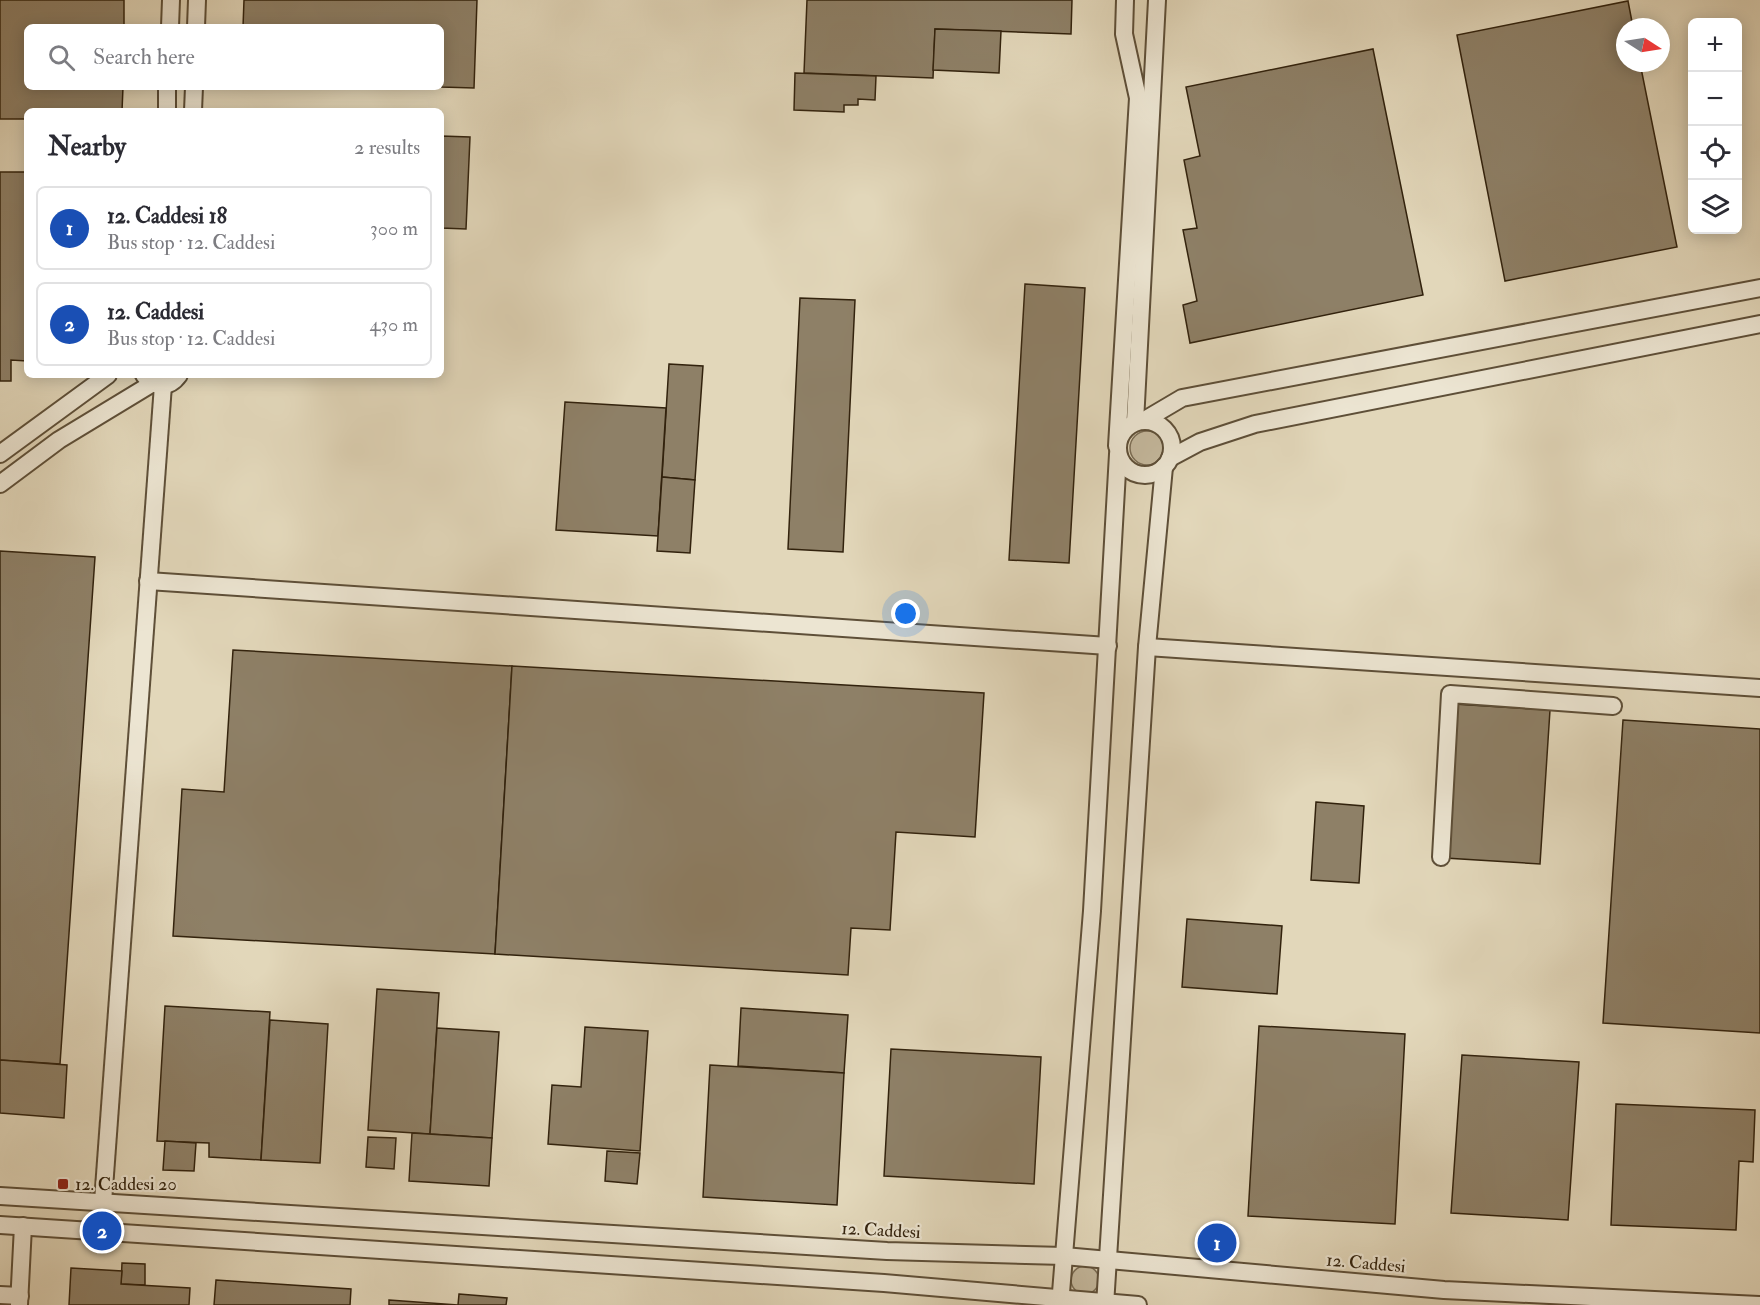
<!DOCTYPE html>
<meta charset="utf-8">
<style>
body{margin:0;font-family:"IM FELL Double Pica",serif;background:#f7f7f7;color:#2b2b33}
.controls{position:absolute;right:18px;top:18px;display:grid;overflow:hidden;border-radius:9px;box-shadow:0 3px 15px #0003}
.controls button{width:54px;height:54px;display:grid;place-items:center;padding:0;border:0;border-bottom:2px solid #e1e1e2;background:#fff;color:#2b2b33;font:30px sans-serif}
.compass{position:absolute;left:1616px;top:18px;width:54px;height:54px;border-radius:50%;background:#fff;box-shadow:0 3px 15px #0003;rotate:102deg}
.you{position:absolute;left:906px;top:614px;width:21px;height:21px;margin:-15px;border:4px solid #fff;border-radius:50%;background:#1a73e8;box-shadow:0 0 0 9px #1a73e833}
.badge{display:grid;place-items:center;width:39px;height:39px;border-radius:50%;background:#111827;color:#fff;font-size:20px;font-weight:700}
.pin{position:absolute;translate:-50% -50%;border:3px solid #fff;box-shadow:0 2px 6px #0006}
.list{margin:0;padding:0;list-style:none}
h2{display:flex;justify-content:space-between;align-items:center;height:78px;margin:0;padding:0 24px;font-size:26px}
h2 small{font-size:20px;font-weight:400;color:#7c7c81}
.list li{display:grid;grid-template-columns:39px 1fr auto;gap:18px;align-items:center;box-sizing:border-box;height:84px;margin:0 12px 12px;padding:0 12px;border:2px solid #e1e1e2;border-radius:9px}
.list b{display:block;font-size:22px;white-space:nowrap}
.list p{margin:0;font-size:20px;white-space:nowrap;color:#7c7c81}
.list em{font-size:20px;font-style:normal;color:#7c7c81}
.icon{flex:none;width:33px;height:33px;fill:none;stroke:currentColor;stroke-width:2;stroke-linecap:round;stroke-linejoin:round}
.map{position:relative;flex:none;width:1760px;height:1305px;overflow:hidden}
.search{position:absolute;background:#fff;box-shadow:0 3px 15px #0003;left:24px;top:24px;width:420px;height:66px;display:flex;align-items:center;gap:15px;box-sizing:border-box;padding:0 21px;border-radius:9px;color:#7c7c81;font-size:22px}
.panel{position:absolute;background:#fff;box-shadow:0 3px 15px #0003;left:24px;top:108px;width:420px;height:270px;border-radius:9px}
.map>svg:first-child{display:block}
.grass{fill:#c4b89d;stroke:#7b6d55;stroke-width:1.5}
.building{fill:#8e8067;stroke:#32220d;stroke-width:1.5}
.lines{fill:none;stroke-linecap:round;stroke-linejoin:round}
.minor-casing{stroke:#5e4f38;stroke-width:20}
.minor{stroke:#ece5d2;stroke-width:16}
.poi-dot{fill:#8f2418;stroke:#ece5d2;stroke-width:2}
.labels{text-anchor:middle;stroke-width:4.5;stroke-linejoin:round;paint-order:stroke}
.poi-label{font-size:18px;fill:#32220d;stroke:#ece5d2;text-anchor:start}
.street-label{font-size:18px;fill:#32220d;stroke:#ece5d2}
</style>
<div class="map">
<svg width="1760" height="1305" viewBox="0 0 1760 1305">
<rect width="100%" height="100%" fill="#e2d7ba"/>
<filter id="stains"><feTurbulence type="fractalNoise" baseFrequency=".00333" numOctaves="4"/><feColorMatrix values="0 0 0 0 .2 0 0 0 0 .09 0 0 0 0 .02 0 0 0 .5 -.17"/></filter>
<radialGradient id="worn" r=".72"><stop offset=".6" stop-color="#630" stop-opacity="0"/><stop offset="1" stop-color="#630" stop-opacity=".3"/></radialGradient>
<g class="grass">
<circle cx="1147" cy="448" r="17"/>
<circle cx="1085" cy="1280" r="14"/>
</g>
<g class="building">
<path d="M0,0H124V27H27V87H123L122,111H27V119H0Z"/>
<path d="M244,0H477L474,88L441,87V27H243Z"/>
<path d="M807,0H1072L1071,34L935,29L933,78L804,73Z"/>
<path d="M1628,1L1633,27H1625V63H1640L1677,247L1505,281L1457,35Z"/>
<path d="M935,29L1001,31L999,73L933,70Z"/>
<path d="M1373,49L1423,295L1190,343L1183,305L1197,301L1183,230L1197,228L1184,160L1200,156L1186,87Z"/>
<path d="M795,73L876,76L875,100L858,99V105H844V112L794,110Z"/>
<path d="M441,136L470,137L466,229L441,228Z"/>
<path d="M0,172H27V361L11,360V381H0Z"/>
<path d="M1025,284L1085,288L1069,563L1009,560Z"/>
<path d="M800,298L855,300L843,552L788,549Z"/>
<path d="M669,364L703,366L695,480L662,477Z"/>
<path d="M565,402L666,408L658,536L556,530Z"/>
<path d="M662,477L695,480L690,553L657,551Z"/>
<path d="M0,551L95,557L60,1064L0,1060Z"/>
<path d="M233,650L512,666L495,954L173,936L182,789L224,792Z"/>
<path d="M512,666L984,693L975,837L896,832L890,930L851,928L848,975L495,954Z"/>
<path d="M1454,704L1550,710L1540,864L1445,858Z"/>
<path d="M1623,720L1760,729V1033L1603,1023Z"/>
<path d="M1316,802L1364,806L1359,883L1311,880Z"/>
<path d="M1187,919L1282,926L1277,994L1182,987Z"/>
<path d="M377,989L439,993L430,1134L368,1130Z"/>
<path d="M165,1006L270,1012L261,1160L209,1157V1143L157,1141Z"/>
<path d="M741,1008L848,1015L844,1073L738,1066Z"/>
<path d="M270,1020L328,1024L320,1163L261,1160Z"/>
<path d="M1259,1026L1405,1034L1395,1224L1248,1216Z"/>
<path d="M585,1027L648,1031L640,1151L548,1144L552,1085L581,1087Z"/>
<path d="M437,1028L499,1032L492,1138L430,1134Z"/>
<path d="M891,1049L1041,1057L1034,1184L884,1176Z"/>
<path d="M1462,1055L1579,1062L1568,1220L1451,1213Z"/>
<path d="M0,1060L67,1065L64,1118L0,1113Z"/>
<path d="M710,1065L844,1073L837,1205L703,1197Z"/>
<path d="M1616,1104L1755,1110L1753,1162L1739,1161L1736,1230L1611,1225Z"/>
<path d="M412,1133L492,1138L489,1186L409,1181Z"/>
<path d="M368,1137L396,1138L394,1169L366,1167Z"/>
<path d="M165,1141L196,1143L194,1171L163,1170Z"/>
<path d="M607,1151L640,1153L637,1184L605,1181Z"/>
<path d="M122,1263L145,1264V1285L121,1284Z"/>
<path d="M71,1268L122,1271L121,1284L190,1288L189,1305H69Z"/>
<path d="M216,1280L351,1289L350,1305H214Z"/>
<path d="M459,1294L507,1298L506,1305H458Z"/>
<path d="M389,1300L458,1305H389Z"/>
</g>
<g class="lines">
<g class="minor-casing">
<g id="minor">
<path d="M170,27L171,0"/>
<path d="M196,27L197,0"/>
<path d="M167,111V87"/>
<path d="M193,111L194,87"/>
<path d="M144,375C154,388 169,389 179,375"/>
<circle cx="1145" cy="448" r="27"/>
<path d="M1143,421L1182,398L1760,288"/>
<path d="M1135,422L1157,0"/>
<path d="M1117,446L1138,98L1124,34L1125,0"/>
<path d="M0,454L108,375"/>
<path d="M1170,458L1200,442L1255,424L1760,324"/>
<path d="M0,484L59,440L153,383"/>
<path d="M148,581L1108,646"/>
<path d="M1147,647L1760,688"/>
<path d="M1441,857L1450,694L1613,706"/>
<path d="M0,1196L887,1251L1064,1256L1444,1290L1759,1305"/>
<path d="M103,1202L163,385"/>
<path d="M0,1225L884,1283L1138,1305"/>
<path d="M0,1295L20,1296"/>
<path d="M19,1305L23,1226"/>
<path d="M1060,1305L1092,911L1118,454"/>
<path d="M1105,1305L1147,647L1164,467"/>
</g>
</g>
<use href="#minor" class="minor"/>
</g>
<rect class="poi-dot" x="57" y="1178" width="12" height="12" rx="3"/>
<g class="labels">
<g class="poi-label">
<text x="75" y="1190">12. Caddesi 20</text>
</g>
<g class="street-label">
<text transform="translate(881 1230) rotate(3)" y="6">12. Caddesi</text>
<text transform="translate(1366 1263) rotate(5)" y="6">12. Caddesi</text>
</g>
</g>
<rect width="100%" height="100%" filter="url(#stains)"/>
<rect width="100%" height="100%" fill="url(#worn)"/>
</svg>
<div class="controls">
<button>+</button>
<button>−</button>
<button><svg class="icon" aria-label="locate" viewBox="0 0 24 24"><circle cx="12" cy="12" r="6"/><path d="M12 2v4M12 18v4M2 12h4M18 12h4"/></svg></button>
<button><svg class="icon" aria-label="layers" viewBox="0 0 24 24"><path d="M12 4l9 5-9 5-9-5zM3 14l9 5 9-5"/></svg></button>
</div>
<svg class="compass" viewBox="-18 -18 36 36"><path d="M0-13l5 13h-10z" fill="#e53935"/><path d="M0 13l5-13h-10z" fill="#7c7c81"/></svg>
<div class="you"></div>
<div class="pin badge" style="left:1217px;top:1243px;background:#1a4fb4">1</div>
<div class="pin badge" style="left:102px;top:1231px;background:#1a4fb4">2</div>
<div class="search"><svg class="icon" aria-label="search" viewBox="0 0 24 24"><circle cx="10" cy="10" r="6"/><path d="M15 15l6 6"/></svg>Search here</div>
<section class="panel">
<h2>Nearby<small>2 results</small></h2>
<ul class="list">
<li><span class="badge" style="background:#1a4fb4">1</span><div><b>12. Caddesi 18</b><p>Bus stop · 12. Caddesi</p></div><em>300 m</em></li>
<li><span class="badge" style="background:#1a4fb4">2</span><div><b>12. Caddesi</b><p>Bus stop · 12. Caddesi</p></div><em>430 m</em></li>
</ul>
</section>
</div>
